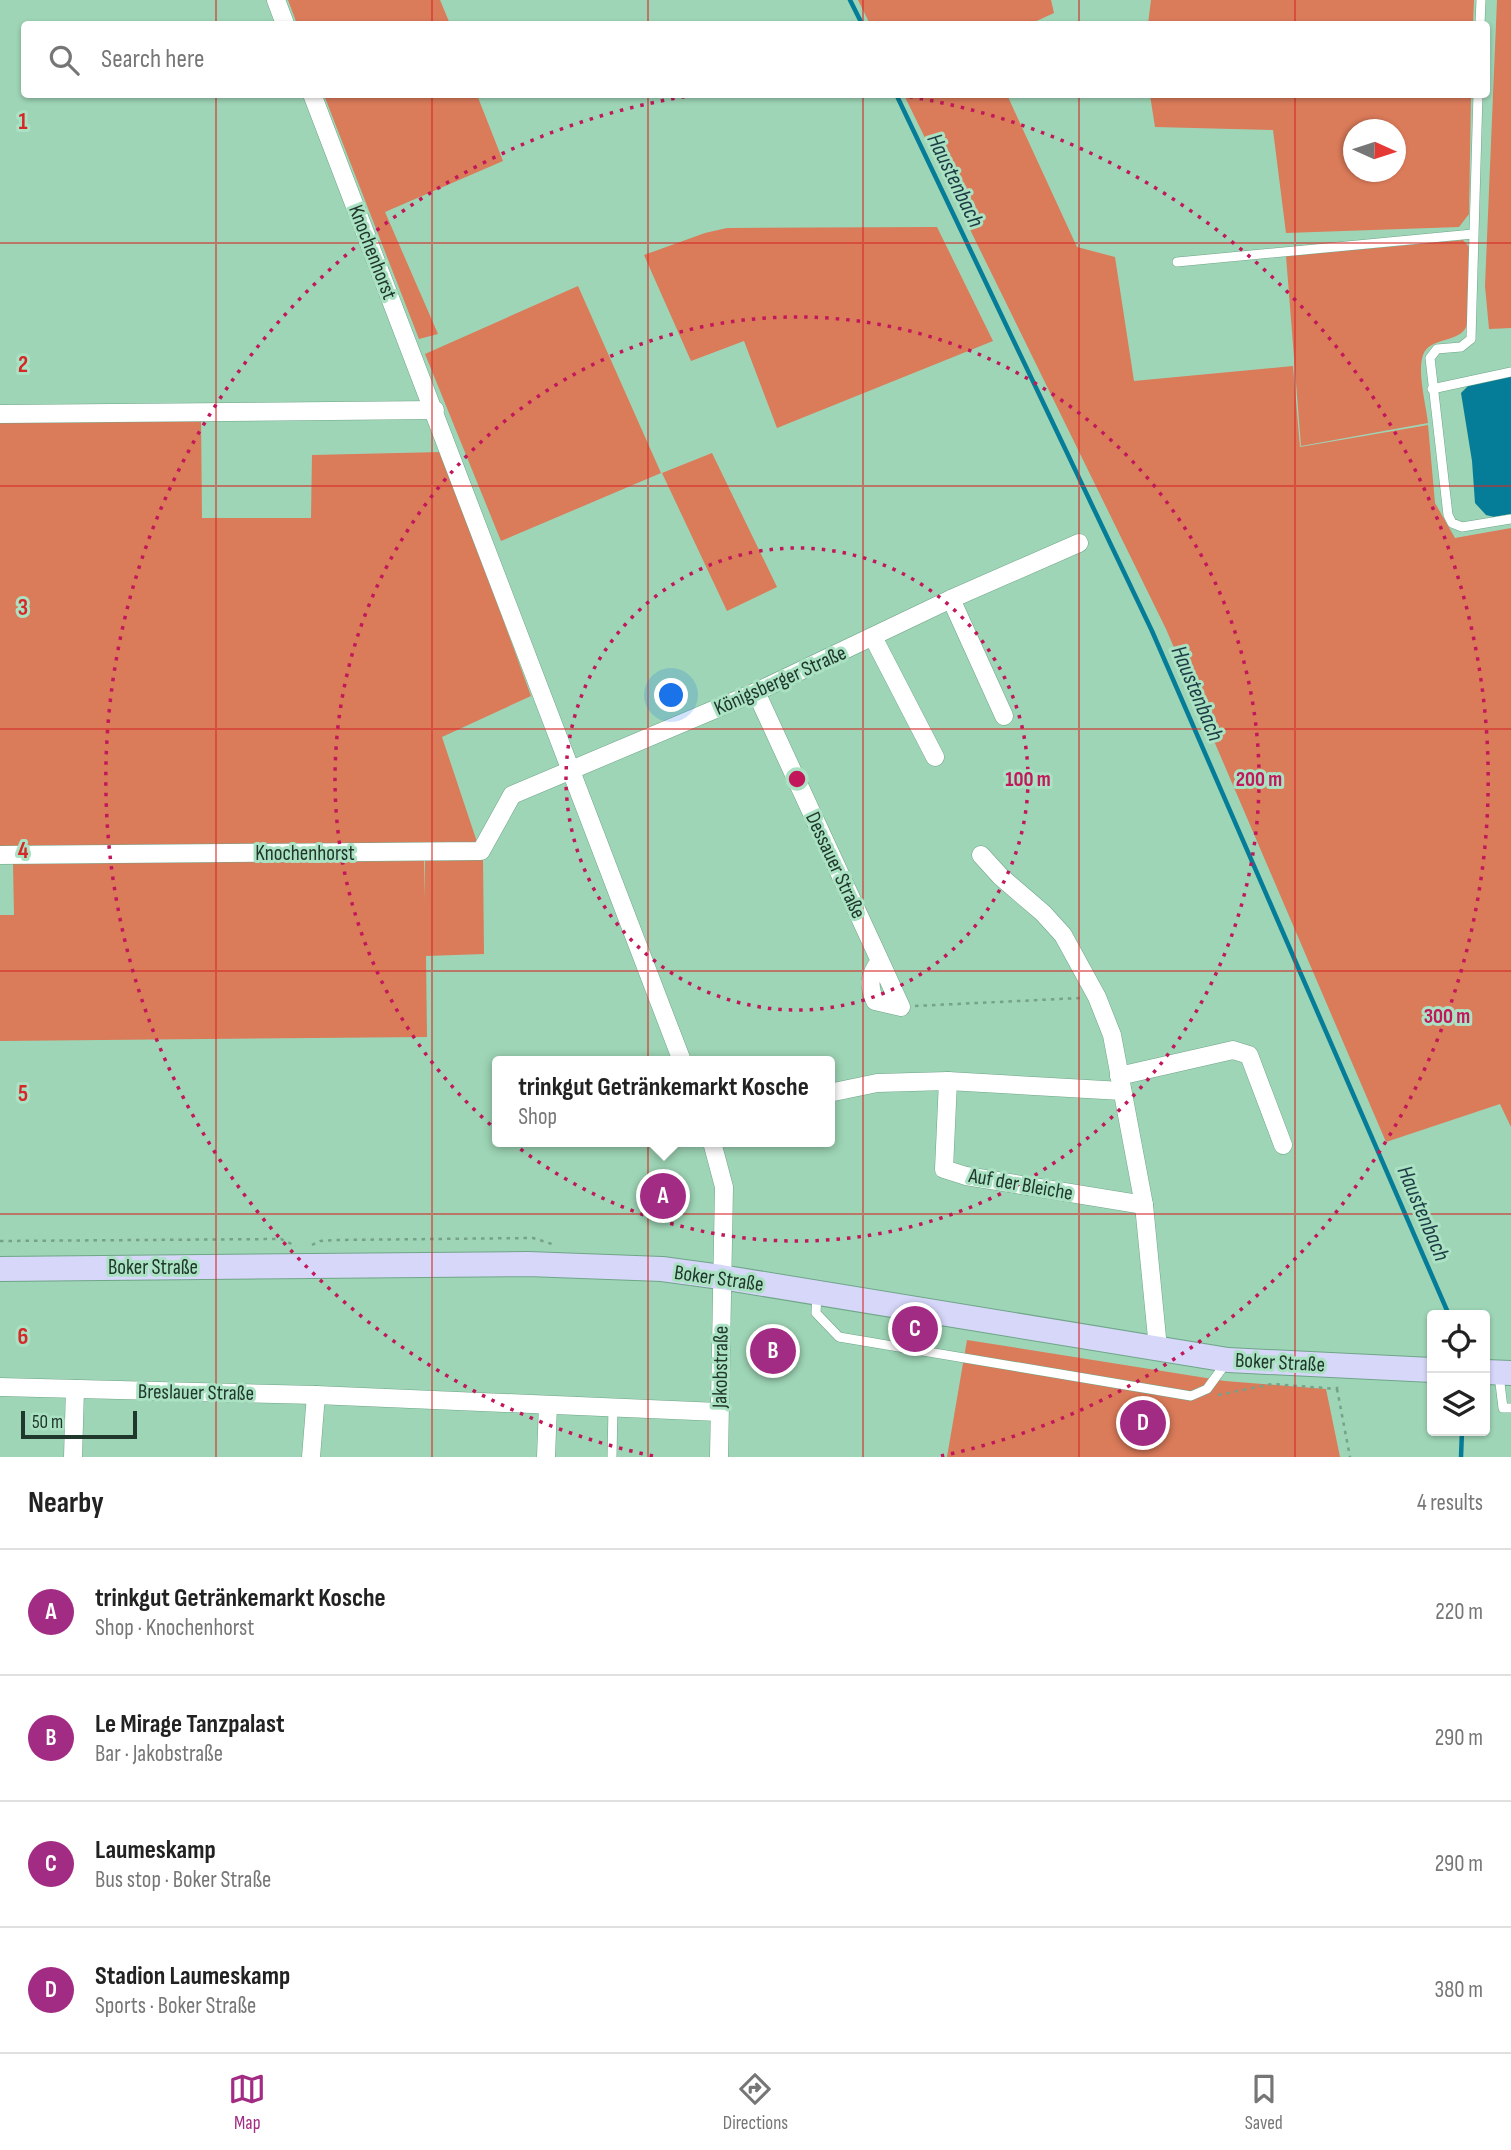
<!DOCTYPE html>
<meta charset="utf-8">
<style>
body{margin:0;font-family:"Sofia Sans Condensed",sans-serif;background:#f6f6f6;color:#222}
.controls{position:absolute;right:21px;bottom:21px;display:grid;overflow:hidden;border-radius:7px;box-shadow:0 2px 5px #0004}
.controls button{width:63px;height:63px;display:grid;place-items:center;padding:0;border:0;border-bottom:2px solid #e0e0e0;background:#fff;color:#222;font:35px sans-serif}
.compass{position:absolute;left:1343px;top:119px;width:63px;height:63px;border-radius:50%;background:#fff;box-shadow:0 2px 5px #0004;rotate:93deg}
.scale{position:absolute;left:21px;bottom:18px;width:116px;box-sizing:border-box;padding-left:7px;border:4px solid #20372b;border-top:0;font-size:19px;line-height:24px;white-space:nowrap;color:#20372b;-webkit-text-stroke:5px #aae2c3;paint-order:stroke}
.you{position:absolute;left:672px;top:696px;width:24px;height:24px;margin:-18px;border:5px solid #fff;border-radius:50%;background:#1a73e8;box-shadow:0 0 0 10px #1a73e833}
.badge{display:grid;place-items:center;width:46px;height:46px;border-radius:50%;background:#a22b84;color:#fff;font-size:23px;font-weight:700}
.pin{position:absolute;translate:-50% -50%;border:4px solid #fff;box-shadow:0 2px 7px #0006}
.popup{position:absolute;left:492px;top:1056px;width:343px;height:91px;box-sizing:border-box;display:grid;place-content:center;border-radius:7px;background:#fff;filter:drop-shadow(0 2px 5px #0005);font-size:23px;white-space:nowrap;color:#767676}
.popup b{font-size:26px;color:#222}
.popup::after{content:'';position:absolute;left:50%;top:100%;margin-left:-14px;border:14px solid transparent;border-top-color:#fff}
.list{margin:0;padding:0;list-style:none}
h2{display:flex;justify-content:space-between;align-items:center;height:91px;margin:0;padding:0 28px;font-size:30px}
h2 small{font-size:23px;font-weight:400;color:#767676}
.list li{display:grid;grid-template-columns:46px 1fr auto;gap:21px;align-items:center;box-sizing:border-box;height:126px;padding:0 28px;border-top:2px solid #e0e0e0}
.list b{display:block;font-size:26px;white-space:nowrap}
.list p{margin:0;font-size:23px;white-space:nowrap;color:#767676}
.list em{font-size:23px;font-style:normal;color:#767676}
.icon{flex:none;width:38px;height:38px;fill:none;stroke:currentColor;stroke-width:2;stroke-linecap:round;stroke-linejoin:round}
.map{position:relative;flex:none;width:1511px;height:1457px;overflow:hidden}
.search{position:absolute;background:#fff;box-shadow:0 2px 5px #0004;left:21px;right:21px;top:21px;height:77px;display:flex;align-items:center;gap:18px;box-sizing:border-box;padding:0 24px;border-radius:7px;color:#767676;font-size:26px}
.sheet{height:595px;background:#fff}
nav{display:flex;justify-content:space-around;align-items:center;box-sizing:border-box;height:98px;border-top:2px solid #e0e0e0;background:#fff;font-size:19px;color:#767676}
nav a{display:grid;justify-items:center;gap:4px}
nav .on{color:#a22b84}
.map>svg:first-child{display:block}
.green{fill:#da7b5a;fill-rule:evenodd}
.water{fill:#067d98}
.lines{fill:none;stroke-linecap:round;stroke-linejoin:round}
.stream{stroke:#067d98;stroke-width:4.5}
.service-casing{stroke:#6fa588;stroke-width:10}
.minor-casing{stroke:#6fa588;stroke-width:19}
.secondary-casing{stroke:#6fa588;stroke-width:26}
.path{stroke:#76a289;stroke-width:2.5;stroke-dasharray:3.5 5;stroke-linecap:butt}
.service{stroke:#fff;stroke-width:9}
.minor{stroke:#fff;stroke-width:18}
.secondary{stroke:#d7d7fa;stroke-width:24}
.grid{fill:none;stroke:#d62828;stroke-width:2;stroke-opacity:0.55}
.ring{fill:none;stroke:#c2185b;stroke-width:3.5;stroke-dasharray:3.5 7}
.labels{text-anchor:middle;stroke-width:6;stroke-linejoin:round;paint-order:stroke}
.street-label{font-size:21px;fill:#20372b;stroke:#aae2c3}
.water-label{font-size:23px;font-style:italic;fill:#1d3b44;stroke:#aae2c3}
.grid-label{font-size:23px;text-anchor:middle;font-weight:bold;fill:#d62828;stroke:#aae2c3;stroke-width:6;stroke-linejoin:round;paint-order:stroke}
.centre{fill:#c2185b;stroke:#aae2c3;stroke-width:3.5}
.ring-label{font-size:21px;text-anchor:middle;font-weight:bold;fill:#c2185b;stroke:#aae2c3;stroke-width:6;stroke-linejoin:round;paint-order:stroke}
</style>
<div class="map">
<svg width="1511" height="1457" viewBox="0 0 1511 1457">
<rect width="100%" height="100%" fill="#9ed5b6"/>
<g class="green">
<path d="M288,0H440L450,24H297Z"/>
<path d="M858,0H1051L1054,13L1030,24H870Z"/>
<path d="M1151,0H1474L1473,24H1148Z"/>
<path d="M1497,0H1511V328L1489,329L1485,286Z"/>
<path d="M324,95H477L503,161L385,212L438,334L419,339Z"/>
<path d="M904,95H1011L1008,97L1077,247L1115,257L1134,381L1293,366L1300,447L1428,425L1435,503L1455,538L1511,528V1127L1500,1104L1386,1142L1166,629Z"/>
<path d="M1150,95H1471L1469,214L1459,227L1286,233L1273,130L1155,127ZM1354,130H1396V172H1354Z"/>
<path d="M937,227L993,341L777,428L744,341L691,361L644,255L705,233L727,228Z"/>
<path d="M1463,240L1469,247L1467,325C1460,344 1430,336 1423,355C1417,372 1426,405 1428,423L1301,446L1286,256Z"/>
<path d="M578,286L661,473L501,541L425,354Z"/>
<path d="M201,416L202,518H311L312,455L442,452L531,696L442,737L477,842L463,846L0,848V422Z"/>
<path d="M712,453L777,587L727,611L662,473Z"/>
<path d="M483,859L484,954L426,956L427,1037L0,1041V915H14L13,863L424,861L425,899V861Z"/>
<path d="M967,1340L1225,1381L1326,1389L1340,1457H947Z"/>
</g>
<path class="water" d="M1511,376V514L1494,517L1486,515L1475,503L1472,461L1461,393L1469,385Z"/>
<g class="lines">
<g class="stream">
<path d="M850,0L862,24"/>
<path d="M896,94L1152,631L1449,1315"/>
<path d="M1461,1457L1462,1431"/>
</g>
<g class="service-casing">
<g id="service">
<path d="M1480,24L1481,0"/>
<path d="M1478,94L1471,339L1461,347L1437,349L1430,358L1448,515L1452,523L1462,527L1511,519"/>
<path d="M1177,262L1473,234"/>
<path d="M1432,389L1511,372"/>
<path d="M817,1294L816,1313L839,1337L1191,1396L1207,1389L1226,1363"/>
<path d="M1499,1375L1503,1408H1511"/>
<path d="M612,1457L613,1407"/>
</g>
</g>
<g class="minor-casing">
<g id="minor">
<path d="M276,0L285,24"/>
<path d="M312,94L682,1061"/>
<path d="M0,414L435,410"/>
<path d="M951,599L1004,716"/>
<path d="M873,637L935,757"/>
<path d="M756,692L880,961C869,975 868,985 875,1001L901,1007L880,961"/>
<path d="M0,855L481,851L512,795L756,692L951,599L1079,543"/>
<path d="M981,855L1001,877L1043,913L1063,935L1097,997L1112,1035L1144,1205L1158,1348"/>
<path d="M1119,1076L1233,1050L1249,1055L1283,1145"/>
<path d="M948,1081L944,1169L966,1176L1144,1205"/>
<path d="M829,1093L877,1083L948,1081L1122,1091"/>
<path d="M712,1142L724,1187L719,1457"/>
<path d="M0,1387L316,1395L719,1412"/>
<path d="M73,1457L75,1389"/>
<path d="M311,1457L316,1395"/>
<path d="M546,1457L548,1405"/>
</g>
</g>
<g class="secondary-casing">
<g id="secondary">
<path d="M0,1269L528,1264L662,1269L721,1277L1228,1360L1432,1370"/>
<path d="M1485,1372L1511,1373"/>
</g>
</g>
<g class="path">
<path d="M915,1006L1080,998"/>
<path d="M0,1241L281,1239L296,1246"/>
<path d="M312,1245L320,1241L335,1240L533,1238L552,1244"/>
<path d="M1337,1389L1350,1457"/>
<path d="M1218,1395L1272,1384L1337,1389V1386"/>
</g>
<use href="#service" class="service"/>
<use href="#minor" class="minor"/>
<use href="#secondary" class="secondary"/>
</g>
<path class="grid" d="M216,0V24M432,0V24M648,0V24M863,0V24M1079,0V24M1295,0V24M216,94V1457M432,94V1457M648,94V1457M863,94V1457M1079,94V1457M1295,94V1457M0,243H1511M0,486H1511M0,729H1511M0,971H1511M0,1214H1511"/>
<g class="ring">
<circle cx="797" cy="779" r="231"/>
<circle cx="797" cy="779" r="462"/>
<path d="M653 1456A692 692 0 0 1 695 95M899 95A692 692 0 0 1 941 1456"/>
</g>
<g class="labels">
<g class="street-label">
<text transform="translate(373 252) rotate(69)" y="7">Knochenhorst</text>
<text transform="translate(780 680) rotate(-24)" y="7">Königsberger Straße</text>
<text x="305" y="860">Knochenhorst</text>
<text transform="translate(836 865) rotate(65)" y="7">Dessauer Straße</text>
<text transform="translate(1021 1184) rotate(10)" y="7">Auf der Bleiche</text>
<text x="153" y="1274">Boker Straße</text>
<text transform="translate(719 1278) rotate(8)" y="7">Boker Straße</text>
<text transform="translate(1280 1362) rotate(3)" y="7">Boker Straße</text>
<text transform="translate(720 1367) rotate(-89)" y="7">Jakobstraße</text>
<text transform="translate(196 1392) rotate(1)" y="7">Breslauer Straße</text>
</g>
<g class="water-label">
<text transform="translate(956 180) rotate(64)" y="8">Haustenbach</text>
<text transform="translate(1198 693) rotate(67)" y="8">Haustenbach</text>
<text transform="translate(1424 1213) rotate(67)" y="8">Haustenbach</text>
</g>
</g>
<g class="grid-label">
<text x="23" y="129">1</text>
<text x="23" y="372">2</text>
<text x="23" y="615">3</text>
<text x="23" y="858">4</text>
<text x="23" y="1101">5</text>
<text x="23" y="1344">6</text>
</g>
<circle cx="797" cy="779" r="10" class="centre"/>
<g class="ring-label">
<text x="1028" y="786">100 m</text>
<text x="1259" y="786">200 m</text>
<text x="1447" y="1023">300 m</text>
</g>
</svg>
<div class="controls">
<button><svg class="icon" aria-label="locate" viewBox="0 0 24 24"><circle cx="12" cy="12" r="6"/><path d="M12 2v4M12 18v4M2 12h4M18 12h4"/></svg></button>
<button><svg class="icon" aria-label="layers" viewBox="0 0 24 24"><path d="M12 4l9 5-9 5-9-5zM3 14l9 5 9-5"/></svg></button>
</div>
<svg class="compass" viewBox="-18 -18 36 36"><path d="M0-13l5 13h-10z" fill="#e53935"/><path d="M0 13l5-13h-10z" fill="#767676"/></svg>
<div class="scale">50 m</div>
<div class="you"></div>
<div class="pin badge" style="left:663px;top:1196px">A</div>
<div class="popup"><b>trinkgut Getränkemarkt Kosche</b>Shop</div>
<div class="pin badge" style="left:773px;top:1351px">B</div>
<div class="pin badge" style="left:915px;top:1329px">C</div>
<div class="pin badge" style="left:1143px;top:1423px">D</div>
<div class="search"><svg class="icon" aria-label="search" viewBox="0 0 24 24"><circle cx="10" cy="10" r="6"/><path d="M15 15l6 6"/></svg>Search here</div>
</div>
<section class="sheet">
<h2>Nearby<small>4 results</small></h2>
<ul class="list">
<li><span class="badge">A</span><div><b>trinkgut Getränkemarkt Kosche</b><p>Shop · Knochenhorst</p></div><em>220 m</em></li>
<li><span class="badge">B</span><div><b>Le Mirage Tanzpalast</b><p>Bar · Jakobstraße</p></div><em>290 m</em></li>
<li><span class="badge">C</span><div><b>Laumeskamp</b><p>Bus stop · Boker Straße</p></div><em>290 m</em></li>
<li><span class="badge">D</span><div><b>Stadion Laumeskamp</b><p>Sports · Boker Straße</p></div><em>380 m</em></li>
</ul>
</section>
<nav>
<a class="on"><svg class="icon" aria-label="map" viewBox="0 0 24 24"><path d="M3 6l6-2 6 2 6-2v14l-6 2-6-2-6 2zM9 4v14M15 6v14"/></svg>Map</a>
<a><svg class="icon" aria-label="directions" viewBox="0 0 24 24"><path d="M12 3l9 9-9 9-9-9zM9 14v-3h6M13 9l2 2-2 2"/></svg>Directions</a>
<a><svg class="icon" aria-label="saved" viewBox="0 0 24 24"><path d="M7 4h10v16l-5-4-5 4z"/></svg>Saved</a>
</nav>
